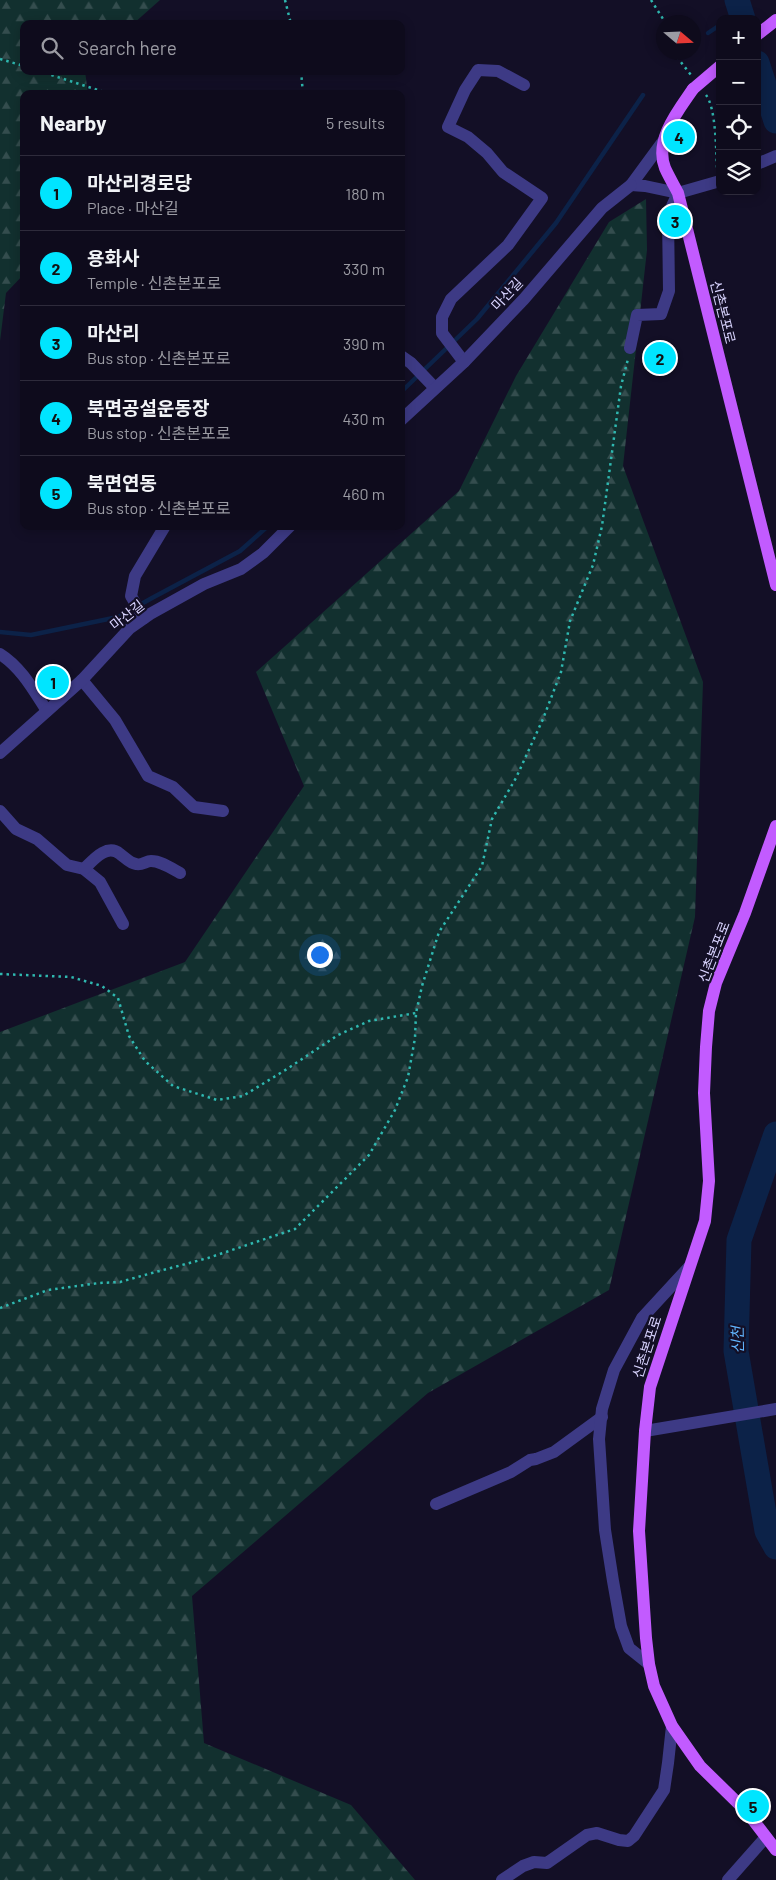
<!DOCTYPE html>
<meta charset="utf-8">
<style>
body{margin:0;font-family:Barlow,"Noto Sans KR",sans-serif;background:#171425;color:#f1f3f6}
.controls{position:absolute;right:15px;top:15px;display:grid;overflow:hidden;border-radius:10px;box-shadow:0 2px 12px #0003}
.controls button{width:45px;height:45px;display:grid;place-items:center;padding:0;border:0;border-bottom:1px solid #2e2b3b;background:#0e0b1c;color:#f1f3f6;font:25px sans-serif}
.compass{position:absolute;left:656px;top:15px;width:45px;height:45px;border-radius:50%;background:#0e0b1c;box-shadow:0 2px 12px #0003;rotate:109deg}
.you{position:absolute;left:319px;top:954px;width:18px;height:18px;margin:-12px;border:4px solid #fff;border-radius:50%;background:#1a73e8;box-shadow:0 0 0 8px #1a73e833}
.badge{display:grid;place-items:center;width:32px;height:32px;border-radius:50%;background:#00e5ff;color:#111;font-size:16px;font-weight:700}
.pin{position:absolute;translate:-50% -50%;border:2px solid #fff;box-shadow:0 1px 5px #0006}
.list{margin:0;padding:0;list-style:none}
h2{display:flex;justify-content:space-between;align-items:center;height:65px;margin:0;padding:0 20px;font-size:21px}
h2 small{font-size:16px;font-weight:400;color:#9b9ba3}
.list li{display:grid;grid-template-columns:32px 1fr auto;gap:15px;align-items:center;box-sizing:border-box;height:75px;padding:0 20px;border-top:1px solid #2e2b3b}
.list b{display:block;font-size:19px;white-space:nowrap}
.list p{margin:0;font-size:16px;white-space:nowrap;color:#9b9ba3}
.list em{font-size:16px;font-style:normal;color:#9b9ba3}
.icon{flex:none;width:28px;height:28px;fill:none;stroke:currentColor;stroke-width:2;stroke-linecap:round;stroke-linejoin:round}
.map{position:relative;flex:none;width:776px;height:1880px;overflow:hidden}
.search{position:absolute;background:#0e0b1c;box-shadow:0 2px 12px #0003;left:20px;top:20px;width:385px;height:55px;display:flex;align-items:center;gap:12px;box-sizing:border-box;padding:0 18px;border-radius:10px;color:#9b9ba3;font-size:19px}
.panel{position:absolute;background:#0e0b1c;box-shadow:0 2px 12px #0003;left:20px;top:90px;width:385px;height:440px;border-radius:10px}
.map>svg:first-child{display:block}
.forest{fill:url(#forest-firs)}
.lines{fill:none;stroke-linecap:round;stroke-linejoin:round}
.stream{stroke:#0c2248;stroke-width:4.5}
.river{stroke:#0c2248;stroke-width:25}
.building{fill:url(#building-cross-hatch)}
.path{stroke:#2fb8b0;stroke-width:2.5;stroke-dasharray:2.5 4;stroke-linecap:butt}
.minor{stroke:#3d3a85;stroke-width:12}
.major{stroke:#c25bff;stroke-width:12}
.major-bridge{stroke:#c25bff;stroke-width:12}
.labels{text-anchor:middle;stroke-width:4.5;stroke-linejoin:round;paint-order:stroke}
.street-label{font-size:14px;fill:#d9d4ff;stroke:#130f26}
.water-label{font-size:15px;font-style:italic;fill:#62b6ff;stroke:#130f26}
</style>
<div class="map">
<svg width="776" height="1880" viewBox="0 0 776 1880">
<defs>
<pattern id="forest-firs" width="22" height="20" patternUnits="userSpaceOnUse" patternTransform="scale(1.25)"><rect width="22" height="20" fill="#12302f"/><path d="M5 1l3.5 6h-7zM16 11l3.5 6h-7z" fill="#344d4e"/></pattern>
<pattern id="building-cross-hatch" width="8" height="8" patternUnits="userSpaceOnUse" patternTransform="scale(1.25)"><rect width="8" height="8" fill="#241b47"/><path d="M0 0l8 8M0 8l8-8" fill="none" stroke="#433b63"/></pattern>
</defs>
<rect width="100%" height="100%" fill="#130f26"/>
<g class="forest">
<path d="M0,0H160L133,24H24V71H85L88,94H24V274L6,293L0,341Z"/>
<path d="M646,199L647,250L623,466L703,682L695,917L609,1290L428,1393L192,1596L204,1743L351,1805L415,1880H0V1032L185,962L304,786L256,672L459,491L516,376L609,222Z"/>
</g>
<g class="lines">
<g class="stream">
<path d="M730,19L740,12"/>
<path d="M708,33L720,25"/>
<path d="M401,392L477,319L556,223L643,95"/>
<path d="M0,632L31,635L118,617L152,598L240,551L268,526"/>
</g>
<g class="river">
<path d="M737,0L743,19"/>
<path d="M757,63L776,121"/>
<path d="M776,1134L739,1240L736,1351L767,1531L776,1547"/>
</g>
</g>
<path class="building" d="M58,664L71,680L48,699L35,683L43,677L39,672L47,665L51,670Z"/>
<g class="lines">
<g class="path">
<path d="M285,0L291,24"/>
<path d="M651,0L665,22"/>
<path d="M673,52L691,75"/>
<path d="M0,59L24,66"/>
<path d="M39,71L110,94"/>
<path d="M301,71L303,94"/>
<path d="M706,95C716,108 716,150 717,168"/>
<path d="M0,974L71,977L102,986L118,998L129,1036L145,1061L173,1086L217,1100L243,1096L287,1069L338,1035L369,1021L416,1013"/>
<path d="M0,1308L48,1290L99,1283L120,1282L152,1273L208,1258L295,1229L369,1155L395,1110L408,1077L415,1038L416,1013L422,986L439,932L482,866L492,819L516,778L543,719L561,672L570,621L593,565L602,526L621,386L628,359"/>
</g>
<g class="minor">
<path d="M664,140L631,185L645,186L678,193L720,181"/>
<path d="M757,164L776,156"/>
<path d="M630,348L637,315L661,314L669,291L668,215L678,193"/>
<path d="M401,356L411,363L435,388"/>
<path d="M464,362L442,333V317L451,299L508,245L542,198L503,172L487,153L468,137L448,127L465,90L478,70L498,71L524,85"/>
<path d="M401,420L464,362L524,299L602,208L631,185"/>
<path d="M144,618L131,596L135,576L165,526"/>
<path d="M0,654C21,667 34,691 47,711"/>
<path d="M82,680L115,720L148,776L173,787L194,807L223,811"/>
<path d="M0,753L82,680L130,628L150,614L204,584L241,569L263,553L290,526"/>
<path d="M0,811L16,829L37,839L67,865L84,869L100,882L123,924"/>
<path d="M84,869C93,860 107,843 120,854C126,858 129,863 136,864C141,866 146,861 151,861C161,861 171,868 180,873"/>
<path d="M645,1431L776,1409"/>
<path d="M436,1504L511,1472L530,1460L536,1459L554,1452L602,1417"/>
<path d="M649,1664L629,1648L621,1626L613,1581L605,1530L599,1439L602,1409L614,1370L642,1318L689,1267"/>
<path d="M502,1880L523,1866L534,1862L547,1863L587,1835L597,1833L619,1840L628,1841L634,1836L664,1790L668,1763L672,1726"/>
<path d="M728,1880L766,1837"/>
</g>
<g class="major">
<path d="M757,35L776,20"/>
<path d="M693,89C678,111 654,140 665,168C669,177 674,185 678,193L776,585"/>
<path d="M776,826L745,913L716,983L709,1011L706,1047L704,1093L709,1181L705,1221L650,1387L645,1431L639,1531L646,1638L649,1664L654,1686L672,1726L700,1766L747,1812L776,1850"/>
</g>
<path class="major-bridge" d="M693,89L720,66"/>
</g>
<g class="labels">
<g class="street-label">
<text transform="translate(507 294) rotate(-47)" y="5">마산길</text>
<text transform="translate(723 312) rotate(76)" y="5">신촌본포로</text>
<text transform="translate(127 615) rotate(-38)" y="5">마산길</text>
<text transform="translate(714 952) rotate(-69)" y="5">신촌본포로</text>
<text transform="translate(647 1347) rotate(-72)" y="5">신촌본포로</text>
</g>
<g class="water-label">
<text transform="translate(738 1340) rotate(-91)" y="5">신천</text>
</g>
</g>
</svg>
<div class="controls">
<button>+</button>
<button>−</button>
<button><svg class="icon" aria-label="locate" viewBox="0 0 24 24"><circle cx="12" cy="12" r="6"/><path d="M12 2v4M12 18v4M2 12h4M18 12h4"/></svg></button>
<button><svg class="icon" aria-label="layers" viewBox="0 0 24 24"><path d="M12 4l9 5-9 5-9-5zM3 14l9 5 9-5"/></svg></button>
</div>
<svg class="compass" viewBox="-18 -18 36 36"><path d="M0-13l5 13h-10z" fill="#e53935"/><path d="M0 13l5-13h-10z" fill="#9b9ba3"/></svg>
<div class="you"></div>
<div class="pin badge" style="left:53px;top:682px">1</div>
<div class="pin badge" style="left:660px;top:358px">2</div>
<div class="pin badge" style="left:675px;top:221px">3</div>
<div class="pin badge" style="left:679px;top:137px">4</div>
<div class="pin badge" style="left:753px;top:1806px">5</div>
<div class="search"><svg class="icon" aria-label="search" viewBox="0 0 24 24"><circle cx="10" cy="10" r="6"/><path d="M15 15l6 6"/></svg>Search here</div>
<section class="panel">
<h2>Nearby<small>5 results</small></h2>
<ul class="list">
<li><span class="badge">1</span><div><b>마산리경로당</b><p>Place · 마산길</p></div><em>180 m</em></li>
<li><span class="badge">2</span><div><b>용화사</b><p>Temple · 신촌본포로</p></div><em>330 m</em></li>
<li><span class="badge">3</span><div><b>마산리</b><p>Bus stop · 신촌본포로</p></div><em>390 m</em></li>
<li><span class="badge">4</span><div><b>북면공설운동장</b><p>Bus stop · 신촌본포로</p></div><em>430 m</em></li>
<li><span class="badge">5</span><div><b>북면연동</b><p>Bus stop · 신촌본포로</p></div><em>460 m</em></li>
</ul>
</section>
</div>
